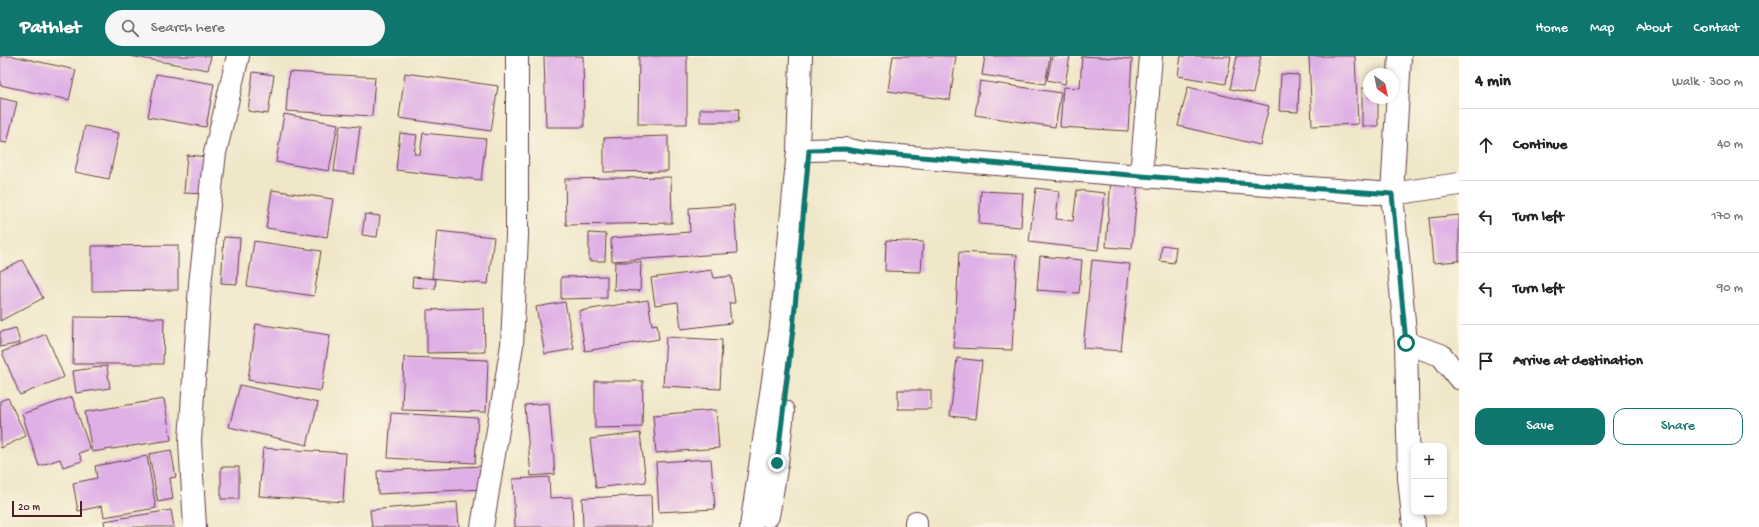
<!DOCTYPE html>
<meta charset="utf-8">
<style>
body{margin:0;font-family:"Gochi Hand",sans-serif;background:#f6f6f6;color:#222}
.controls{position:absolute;right:12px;bottom:12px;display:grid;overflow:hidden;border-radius:8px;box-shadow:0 2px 6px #0003}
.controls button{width:36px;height:36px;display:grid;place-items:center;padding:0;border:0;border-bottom:1px solid #e0e0e0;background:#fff;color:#222;font:20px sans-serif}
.compass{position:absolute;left:1363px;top:12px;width:36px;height:36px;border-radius:50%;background:#fff;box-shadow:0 2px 6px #0003;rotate:147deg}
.scale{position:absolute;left:12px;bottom:10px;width:70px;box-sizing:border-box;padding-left:4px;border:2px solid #4a1f2b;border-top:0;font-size:11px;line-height:14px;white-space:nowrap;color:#4a1f2b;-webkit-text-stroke:3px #fcf5e5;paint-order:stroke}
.stop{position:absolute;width:12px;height:12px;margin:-9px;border:3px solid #0f766e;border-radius:50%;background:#fff}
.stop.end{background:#0f766e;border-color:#fff;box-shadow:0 1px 4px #0008}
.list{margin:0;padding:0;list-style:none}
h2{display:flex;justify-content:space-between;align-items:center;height:52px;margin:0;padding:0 16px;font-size:17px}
h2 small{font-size:13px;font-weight:400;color:#767676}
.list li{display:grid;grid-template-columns:26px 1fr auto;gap:12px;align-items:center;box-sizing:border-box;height:72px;padding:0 16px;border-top:1px solid #e0e0e0}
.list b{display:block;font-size:15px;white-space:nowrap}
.list em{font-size:13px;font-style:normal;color:#767676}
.actions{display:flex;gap:8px;padding:12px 16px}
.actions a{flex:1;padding:9px 0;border:1px solid #0f766e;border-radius:12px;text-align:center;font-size:14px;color:#0f766e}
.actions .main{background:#0f766e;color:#fff}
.icon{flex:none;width:22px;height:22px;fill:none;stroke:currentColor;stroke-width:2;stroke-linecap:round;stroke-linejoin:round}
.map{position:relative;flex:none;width:1459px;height:471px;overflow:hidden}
header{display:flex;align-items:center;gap:24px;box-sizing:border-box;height:56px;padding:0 20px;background:#0f766e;color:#fff}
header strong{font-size:19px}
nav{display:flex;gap:22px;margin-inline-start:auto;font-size:14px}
.search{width:280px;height:36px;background:#f6f6f6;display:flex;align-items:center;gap:10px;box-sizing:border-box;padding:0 14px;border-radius:22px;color:#767676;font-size:15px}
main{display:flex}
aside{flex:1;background:#fff}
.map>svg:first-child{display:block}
.building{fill:#dfb0e6}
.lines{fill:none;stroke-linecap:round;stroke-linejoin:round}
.minor-casing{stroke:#633d43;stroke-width:24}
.major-casing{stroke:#633d43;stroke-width:24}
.minor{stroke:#fff;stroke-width:22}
.major{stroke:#fff;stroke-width:22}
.route{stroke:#0f766e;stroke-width:5}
</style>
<header>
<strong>Pathlet</strong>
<div class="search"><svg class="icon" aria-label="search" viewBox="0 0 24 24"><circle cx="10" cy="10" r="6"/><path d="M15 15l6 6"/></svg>Search here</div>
<nav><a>Home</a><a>Map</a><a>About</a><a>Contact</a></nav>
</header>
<main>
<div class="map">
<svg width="1459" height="471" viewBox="0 0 1459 471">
<rect width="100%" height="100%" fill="#fcf5e5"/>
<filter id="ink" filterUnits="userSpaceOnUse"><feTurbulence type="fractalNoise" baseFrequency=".025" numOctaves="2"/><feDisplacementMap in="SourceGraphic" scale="8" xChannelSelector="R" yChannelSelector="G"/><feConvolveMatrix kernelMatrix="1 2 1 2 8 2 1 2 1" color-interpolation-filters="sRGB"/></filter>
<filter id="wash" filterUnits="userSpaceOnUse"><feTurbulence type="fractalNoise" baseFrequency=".012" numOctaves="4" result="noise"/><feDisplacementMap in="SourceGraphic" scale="16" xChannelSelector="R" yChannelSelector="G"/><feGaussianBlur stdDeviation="0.9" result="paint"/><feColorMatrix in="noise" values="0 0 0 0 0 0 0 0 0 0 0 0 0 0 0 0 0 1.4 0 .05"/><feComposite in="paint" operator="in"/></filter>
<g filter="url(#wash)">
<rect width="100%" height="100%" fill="#f0e7c9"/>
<g id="blocks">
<g class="building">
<path d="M0,0H13L76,14L69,44L0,29Z"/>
<path d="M130,0H211L208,14Z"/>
<path d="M544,0H583L584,71H546Z"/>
<path d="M639,0H687V68H638Z"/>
<path d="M893,0H956L950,44L888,35Z"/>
<path d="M985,0H1050L1045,28L982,19Z"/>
<path d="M1052,0H1070L1065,28L1047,24Z"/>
<path d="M1082,0L1132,3L1128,75L1060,71L1063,31L1080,32Z"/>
<path d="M1181,0H1231L1226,28L1178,20Z"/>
<path d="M1237,0H1261L1253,37L1230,33Z"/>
<path d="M1309,0H1355L1358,68L1312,70Z"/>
<path d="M253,16L274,19L268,58L248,55Z"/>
<path d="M289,16L375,21L372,60L286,55Z"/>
<path d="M405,17L498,30L491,75L399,62Z"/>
<path d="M156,18L214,28L206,71L148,61Z"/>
<path d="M1281,18L1299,19L1298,56L1279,55Z"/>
<path d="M980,25L1061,37L1055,71L975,59Z"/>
<path d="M1188,31L1269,50L1260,89L1178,70Z"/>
<path d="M1362,32H1369V42H1378V70H1362Z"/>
<path d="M0,42L17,46L7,87L0,86Z"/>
<path d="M700,53H739L738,66H700Z"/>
<path d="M284,58L338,68L329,115L276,106Z"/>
<path d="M340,69L360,71L354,118L334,115Z"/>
<path d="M85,70L119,77L109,123L75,116Z"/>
<path d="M400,77L417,79L414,98H420L423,77L486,83L481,124L396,114Z"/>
<path d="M668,80V115L604,116V82Z"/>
<path d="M187,99L209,101L206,138L184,137Z"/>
<path d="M671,121L672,167L566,169L565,123Z"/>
<path d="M1111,123L1138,125L1132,193L1106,191Z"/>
<path d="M1036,132L1059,135L1056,163L1073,165L1077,134L1105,137L1098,194L1029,186Z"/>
<path d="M272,134L333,143L327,181L266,172Z"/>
<path d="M981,135L1023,137L1021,171L979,168Z"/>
<path d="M734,149L737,197L612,205L611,182L690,176L689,152Z"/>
<path d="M365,158L380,160L377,181L362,179Z"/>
<path d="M1459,159V205L1433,207L1429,162Z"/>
<path d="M437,175L494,181L488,228L432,222Z"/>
<path d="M589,177L606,178L605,205H589Z"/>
<path d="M224,181L240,182L237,228L221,227Z"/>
<path d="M886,184L923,186L921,216L885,215Z"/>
<path d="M254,185L321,195L314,240L247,230Z"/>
<path d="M178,189V234L92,235V190Z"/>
<path d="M1162,189L1176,191L1174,207L1160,205Z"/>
<path d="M959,196L1017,199L1012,294L954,292Z"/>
<path d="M1040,200L1082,204L1079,237L1037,234Z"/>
<path d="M22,204L43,242L0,265V215Z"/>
<path d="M1092,204L1130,208L1121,295L1083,292Z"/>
<path d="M615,206H641L640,235L614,234Z"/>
<path d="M712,214L714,222L731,220L735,247H729L731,267L681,273L678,246L655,249L651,222Z"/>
<path d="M607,220V242L561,243V221Z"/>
<path d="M413,221L436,223L435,233L412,231Z"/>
<path d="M648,244L652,269L657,268L659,283L585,295L579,255Z"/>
<path d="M565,246L574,293L545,298L536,251Z"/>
<path d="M484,252L485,296L427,297V254Z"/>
<path d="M74,261L164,262L163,308H73Z"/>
<path d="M256,268L330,279L321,335L248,324Z"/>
<path d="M16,272L20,287L0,291V276Z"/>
<path d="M46,278L64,321L20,339L2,296Z"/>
<path d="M666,281L722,284L720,333L663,330Z"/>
<path d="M404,301L488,304L486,356L402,354Z"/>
<path d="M957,302L982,305L976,363L950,360Z"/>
<path d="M107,310L110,332L76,337L73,315Z"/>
<path d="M595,325H643L642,371L595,372Z"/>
<path d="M240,329L318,347L307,389L229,371Z"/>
<rect x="898" y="334" width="33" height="19"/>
<path d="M72,341L90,393L79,397L82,405L63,411L60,403L39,410L22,358Z"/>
<path d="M8,342L26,380L1,392L0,345Z"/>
<path d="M164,343L171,384L92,396L85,356Z"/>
<path d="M549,347L555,418L531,420L525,349Z"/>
<path d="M716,354L719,392L656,397L653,359Z"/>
<path d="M391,357L478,362L475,407L388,402Z"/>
<path d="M640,377L646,426L596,432L590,383Z"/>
<path d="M263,392L346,397L343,446L259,440Z"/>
<path d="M171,394L176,421L170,422L173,443L158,446L149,398Z"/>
<path d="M147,400L156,452L104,461L102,450L78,455L73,427L97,422L95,410Z"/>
<path d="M711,403L715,453L659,456L656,406Z"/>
<path d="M483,410L484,433L378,438L377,415Z"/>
<rect x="221" y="411" width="18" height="32"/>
<path d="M549,421L550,442L572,441L573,471H515L513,423Z"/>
<path d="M651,439L652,471H583L582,442Z"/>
<path d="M457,446L459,471H372L370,454Z"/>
<path d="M171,454L174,471H105L104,465Z"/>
</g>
</g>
</g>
<g filter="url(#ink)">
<use href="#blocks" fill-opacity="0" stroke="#633d43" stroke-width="1"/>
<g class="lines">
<g class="minor-casing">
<g id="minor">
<path d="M1400,0L1392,138L1406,287L1409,422L1414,471"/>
<path d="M809,94L845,93L863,97L1141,120L1392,138L1459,128"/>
<path d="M1141,120L1151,0"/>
<path d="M1406,287L1441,299L1459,322"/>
<path d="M195,471L190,385L200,228L215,97L238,0"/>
<path d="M482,471L512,289L517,180V0"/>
<path d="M916,471V466"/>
</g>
</g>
<g class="major-casing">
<g id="major">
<path d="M768,460L777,407L783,355"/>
<path d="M751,471L781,271L798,95L801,0"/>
</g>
</g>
<use href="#minor" class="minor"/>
<use href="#major" class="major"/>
</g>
</g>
<g class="lines" filter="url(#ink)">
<path class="route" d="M777,407L793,273L809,94L845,93L863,96L1141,120L1392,138L1406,287"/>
</g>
</svg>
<div class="controls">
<button>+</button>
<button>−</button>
</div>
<svg class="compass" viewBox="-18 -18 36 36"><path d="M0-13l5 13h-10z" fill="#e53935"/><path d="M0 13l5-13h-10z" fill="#767676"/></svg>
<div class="scale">20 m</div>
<div class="stop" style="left:1406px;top:287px"></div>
<div class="stop end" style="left:777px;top:407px"></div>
</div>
<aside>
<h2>4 min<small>Walk · 300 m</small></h2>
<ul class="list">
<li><svg class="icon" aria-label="ahead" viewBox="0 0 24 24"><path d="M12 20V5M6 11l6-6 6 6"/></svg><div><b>Continue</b></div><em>40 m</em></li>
<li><svg class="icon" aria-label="left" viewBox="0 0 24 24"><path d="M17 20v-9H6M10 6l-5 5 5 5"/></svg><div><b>Turn left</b></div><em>170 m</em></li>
<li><svg class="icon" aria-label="left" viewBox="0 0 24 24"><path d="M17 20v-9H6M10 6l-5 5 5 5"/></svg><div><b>Turn left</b></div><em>90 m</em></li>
<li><svg class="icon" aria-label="arrive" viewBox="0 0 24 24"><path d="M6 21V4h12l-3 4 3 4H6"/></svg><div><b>Arrive at destination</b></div></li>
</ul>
<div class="actions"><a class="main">Save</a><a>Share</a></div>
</aside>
</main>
